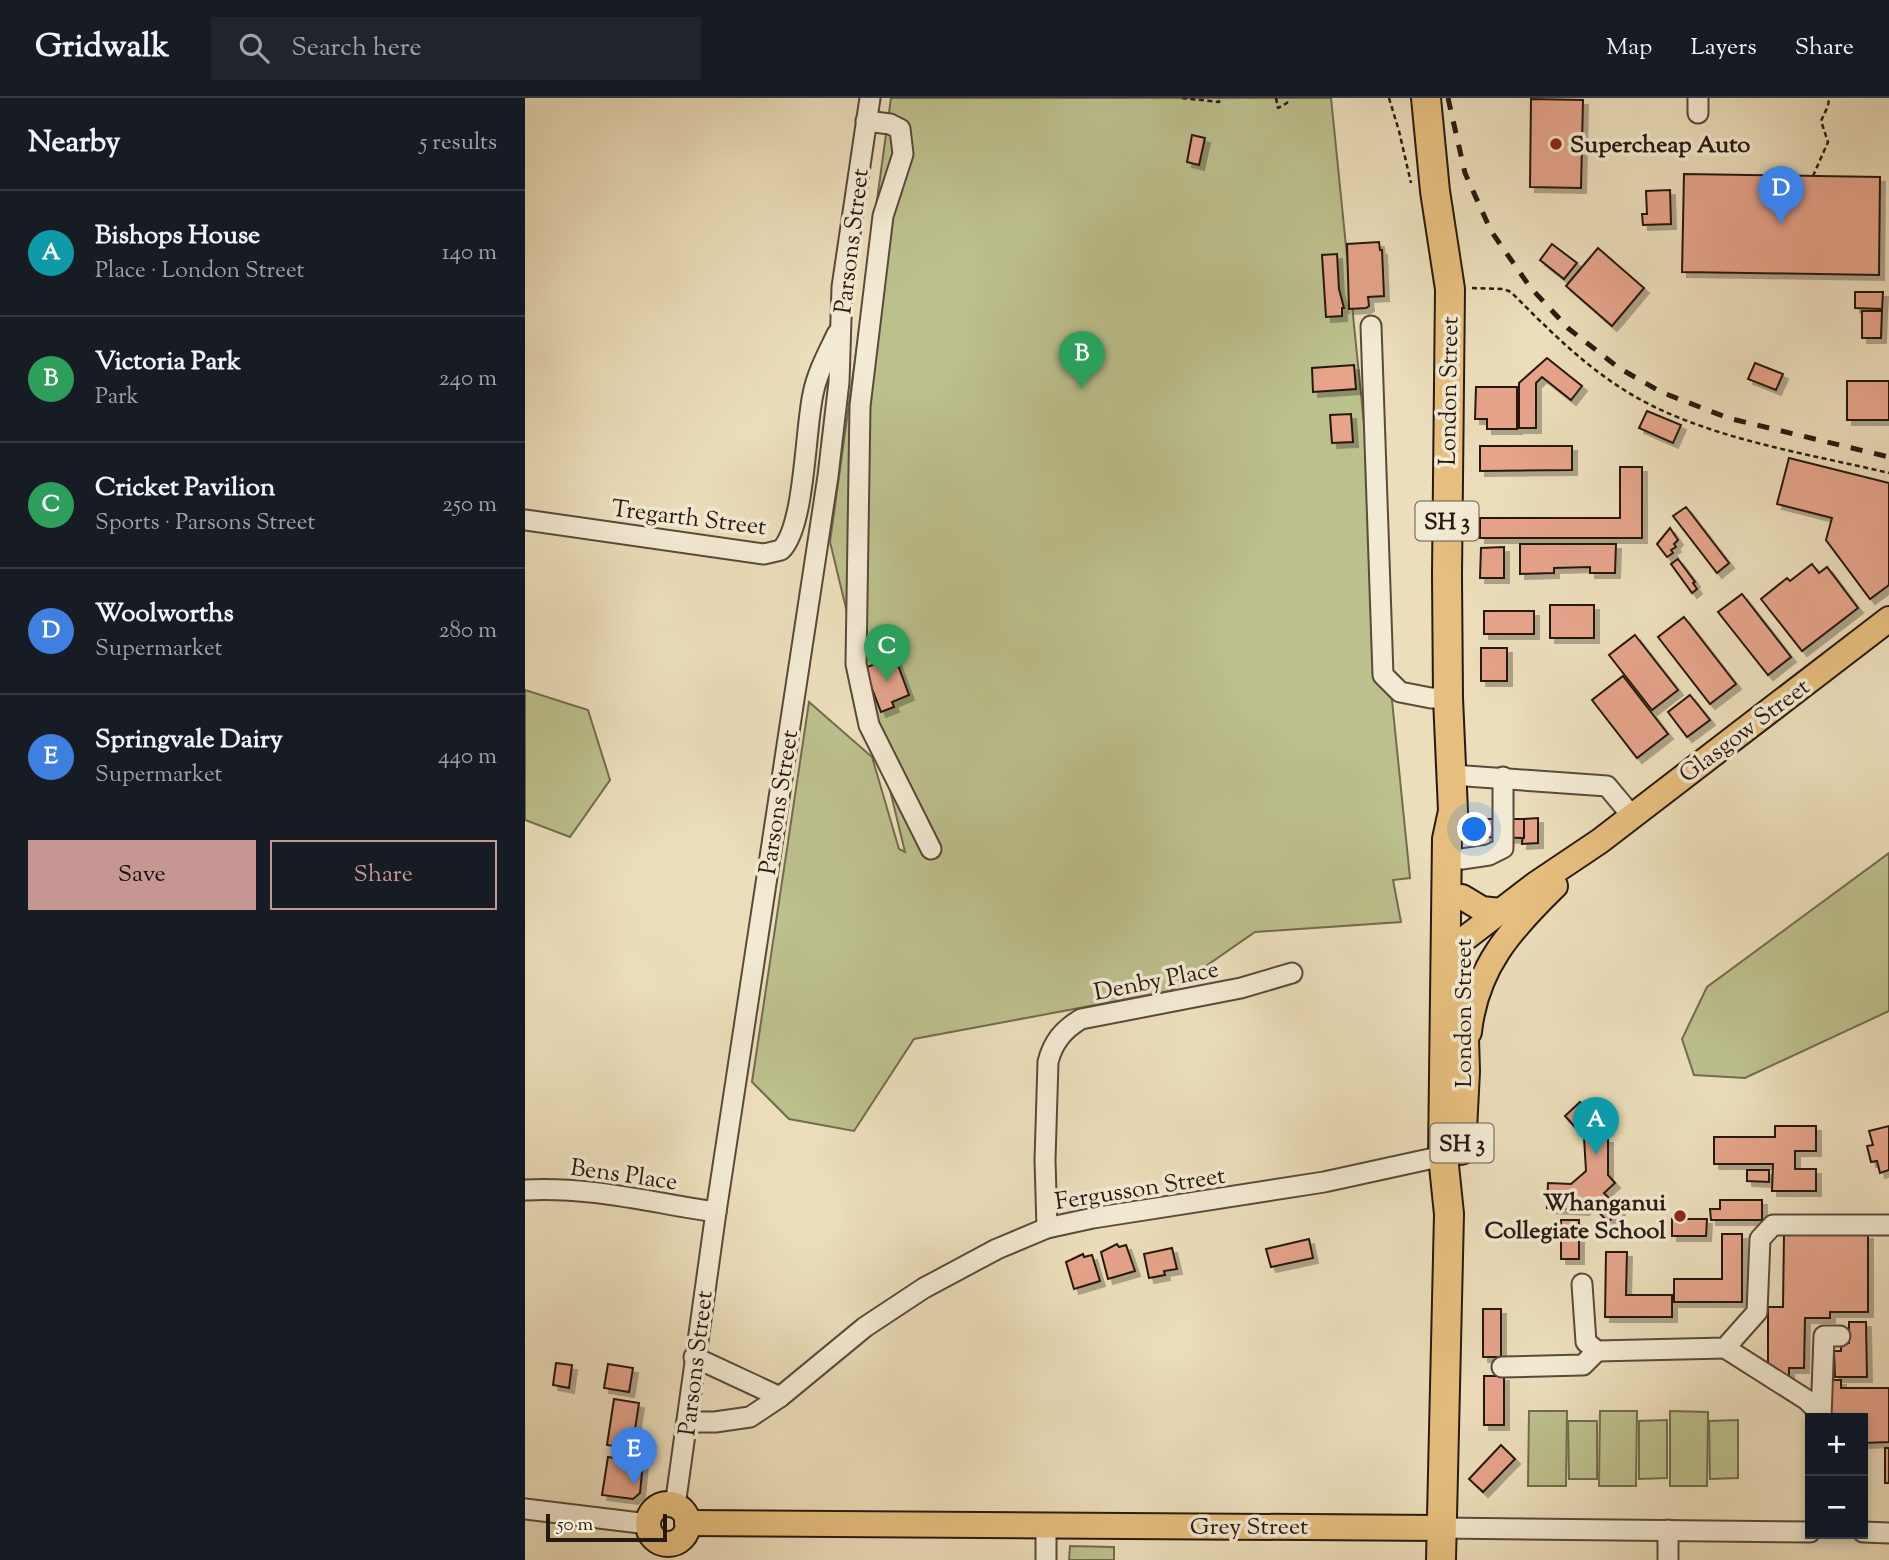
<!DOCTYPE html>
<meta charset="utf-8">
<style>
body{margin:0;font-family:"Sorts Mill Goudy",serif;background:#20242c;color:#f1f3f6}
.controls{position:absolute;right:21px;bottom:21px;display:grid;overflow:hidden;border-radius:0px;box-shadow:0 4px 10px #0003}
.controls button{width:63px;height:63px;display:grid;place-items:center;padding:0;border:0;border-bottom:2px solid #363941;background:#171b24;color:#f1f3f6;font:35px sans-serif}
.scale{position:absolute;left:21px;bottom:18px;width:121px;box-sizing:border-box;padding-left:7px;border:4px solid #281910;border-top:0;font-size:19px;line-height:24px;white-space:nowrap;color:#281910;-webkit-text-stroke:5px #f3ead3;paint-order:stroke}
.you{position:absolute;left:950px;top:732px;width:24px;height:24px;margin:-18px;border:5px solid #fff;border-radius:50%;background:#1a73e8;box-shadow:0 0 0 10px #1a73e833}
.badge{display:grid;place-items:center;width:46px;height:46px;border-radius:50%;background:#c59692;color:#fff;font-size:23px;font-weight:700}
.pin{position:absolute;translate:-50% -58px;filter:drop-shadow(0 2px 4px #0008)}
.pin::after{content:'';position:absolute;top:37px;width:24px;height:21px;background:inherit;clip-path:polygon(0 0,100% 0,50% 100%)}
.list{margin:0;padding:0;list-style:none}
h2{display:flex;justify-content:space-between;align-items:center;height:91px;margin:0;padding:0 28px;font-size:30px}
h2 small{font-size:23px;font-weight:400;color:#9ea1a6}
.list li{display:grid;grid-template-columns:46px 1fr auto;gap:21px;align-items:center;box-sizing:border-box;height:126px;padding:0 28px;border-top:2px solid #363941}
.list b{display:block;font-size:26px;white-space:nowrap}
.list p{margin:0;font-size:23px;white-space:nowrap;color:#9ea1a6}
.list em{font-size:23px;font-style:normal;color:#9ea1a6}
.actions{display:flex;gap:14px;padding:21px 28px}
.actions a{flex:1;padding:16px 0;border:2px solid #c59692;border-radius:0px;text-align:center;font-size:24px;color:#c59692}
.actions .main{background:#c59692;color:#111}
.icon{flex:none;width:38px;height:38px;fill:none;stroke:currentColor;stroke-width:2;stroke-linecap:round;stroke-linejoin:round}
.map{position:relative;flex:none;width:1364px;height:1462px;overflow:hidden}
header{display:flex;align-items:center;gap:42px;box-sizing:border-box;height:98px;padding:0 35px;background:#171b24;border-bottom:2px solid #363941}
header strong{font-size:33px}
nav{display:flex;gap:38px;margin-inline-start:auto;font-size:24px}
.search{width:490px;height:63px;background:#20242c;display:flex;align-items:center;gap:18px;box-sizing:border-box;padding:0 24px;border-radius:0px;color:#9ea1a6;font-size:26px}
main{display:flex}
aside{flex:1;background:#171b24}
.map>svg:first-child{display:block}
.green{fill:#bcc08d;stroke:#726c4e;stroke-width:2}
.building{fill:#e6a48b;stroke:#281910;stroke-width:2;filter:url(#shadow)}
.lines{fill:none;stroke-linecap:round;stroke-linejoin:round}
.minor-casing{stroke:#594a3b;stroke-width:23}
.major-casing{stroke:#281910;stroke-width:28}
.highway-casing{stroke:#281910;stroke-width:32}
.path{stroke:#281910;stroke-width:2.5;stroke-dasharray:5 3.5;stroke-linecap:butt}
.minor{stroke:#f3ead3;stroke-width:19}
.major{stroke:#e6bf7e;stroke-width:24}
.highway{stroke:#e6bf7e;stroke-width:28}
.rail{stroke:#281910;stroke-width:5;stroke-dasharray:12 12;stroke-linecap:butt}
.poi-dot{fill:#8f2418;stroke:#f3ead3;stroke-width:2.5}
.labels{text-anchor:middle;stroke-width:7;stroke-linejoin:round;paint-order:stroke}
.shield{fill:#f3ead3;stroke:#65584a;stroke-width:2}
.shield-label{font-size:23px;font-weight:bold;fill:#281910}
.poi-label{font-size:24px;font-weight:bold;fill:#281910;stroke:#f3ead3;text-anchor:start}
.street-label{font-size:24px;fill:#281910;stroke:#f3ead3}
</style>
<header>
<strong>Gridwalk</strong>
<div class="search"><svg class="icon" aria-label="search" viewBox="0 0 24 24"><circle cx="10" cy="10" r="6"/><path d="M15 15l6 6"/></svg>Search here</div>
<nav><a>Map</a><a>Layers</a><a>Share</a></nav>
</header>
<main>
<aside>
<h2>Nearby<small>5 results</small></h2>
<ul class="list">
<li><span class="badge" style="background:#0f9aa8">A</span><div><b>Bishops House</b><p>Place · London Street</p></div><em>140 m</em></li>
<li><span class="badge" style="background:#2e9e5b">B</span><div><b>Victoria Park</b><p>Park</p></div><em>240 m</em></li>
<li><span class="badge" style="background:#2e9e5b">C</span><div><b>Cricket Pavilion</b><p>Sports · Parsons Street</p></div><em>250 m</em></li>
<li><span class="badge" style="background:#3f7fe0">D</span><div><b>Woolworths</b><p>Supermarket</p></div><em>280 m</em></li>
<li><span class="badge" style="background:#3f7fe0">E</span><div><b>Springvale Dairy</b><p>Supermarket</p></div><em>440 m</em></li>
</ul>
<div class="actions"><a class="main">Save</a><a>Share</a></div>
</aside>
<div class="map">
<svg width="1364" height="1462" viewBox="0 0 1364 1462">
<defs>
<filter id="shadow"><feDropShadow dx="5" dy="5" stdDeviation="0" flood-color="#0004"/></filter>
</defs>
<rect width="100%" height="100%" fill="#ecdebb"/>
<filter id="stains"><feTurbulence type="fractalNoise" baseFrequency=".00286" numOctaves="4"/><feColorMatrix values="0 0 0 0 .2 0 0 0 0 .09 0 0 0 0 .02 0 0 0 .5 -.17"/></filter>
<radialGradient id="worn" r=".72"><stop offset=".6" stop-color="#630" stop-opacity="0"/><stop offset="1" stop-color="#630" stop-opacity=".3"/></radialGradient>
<g class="green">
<path d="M366,0H806L885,780L868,782L876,824L730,834L645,893L389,941L329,1033L264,1021L227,984L284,604L347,659L374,751L380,754L305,444Z"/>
<path d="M0,592L63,612L85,682L45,739L0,722Z"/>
<path d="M1364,755V913L1220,980L1169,977L1157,941L1182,889Z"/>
<path d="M1004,1313H1042L1041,1388H1003Z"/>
<path d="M1075,1313H1112L1111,1388H1074Z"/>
<path d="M1145,1313L1183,1314L1182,1388H1145Z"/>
<path d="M1142,1322V1380L1114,1381V1323Z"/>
<path d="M1213,1322V1380L1185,1381L1184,1323Z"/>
<path d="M1043,1323H1072V1381H1044Z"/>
<path d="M545,1448L589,1449V1462H544Z"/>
</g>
<g class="building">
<path d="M1006,1L1058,2L1056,90L1005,89Z"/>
<path d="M667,37L680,40L674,67L662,64Z"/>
<path d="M1159,76L1355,79L1354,177L1157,174Z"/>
<path d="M1145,92L1146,126L1118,127L1117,116H1122L1121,93Z"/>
<path d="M854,144L855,152H857L859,198L843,199L844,208L841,210L824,211L822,146Z"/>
<path d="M1027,146L1052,165L1039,181L1015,162Z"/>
<path d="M1073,150L1119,190L1087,228L1041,188Z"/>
<path d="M812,156L814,191L819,210H817V218L801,219L797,157Z"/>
<path d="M1330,194H1358L1357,211L1330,210Z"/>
<path d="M1337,213H1357L1356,240H1337Z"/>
<path d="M1022,260L1057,288L1046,302L1017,279L1011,285V330H994V285Z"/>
<path d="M1230,265L1258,276L1251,292L1223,281Z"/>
<path d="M829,267L831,291L788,294L787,270Z"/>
<rect x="1322" y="283" width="42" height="39"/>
<path d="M951,289H992V331H962V321H950Z"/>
<path d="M1122,313L1156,327L1148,345L1114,330Z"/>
<path d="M826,316L828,344L807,345L805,317Z"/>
<path d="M955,348H1047V372L955,373Z"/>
<path d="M1264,360L1364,385V487L1345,501L1301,442L1307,420L1252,406Z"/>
<path d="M1095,369H1117V440H955V420H1095Z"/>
<path d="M1161,409L1204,465L1192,475L1148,418Z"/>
<path d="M1145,430L1153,442L1149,446L1151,449L1146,452L1148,455L1142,459L1132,446Z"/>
<path d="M995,446H1091L1090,475H1065V469L1029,470V475L995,476Z"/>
<path d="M979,449V480H955L956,450Z"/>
<path d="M1153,461L1170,484L1168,485L1172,491L1167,495L1146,466Z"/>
<path d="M1287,466L1294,475L1302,469L1333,510L1277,553L1236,501L1262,480L1265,483Z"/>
<path d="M1217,496L1266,559L1243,577L1193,514Z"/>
<rect x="1025" y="507" width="44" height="33"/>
<rect x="959" y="513" width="50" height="23"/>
<path d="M1159,519L1211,586L1185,606L1133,539Z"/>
<path d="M1110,537L1153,592L1127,612L1084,557Z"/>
<rect x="956" y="550" width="26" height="33"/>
<path d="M370,559L384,597L367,604L369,609L356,614L339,570Z"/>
<path d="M1098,578L1143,636L1112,660L1067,602Z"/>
<path d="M1165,597L1185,622L1162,639L1143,614Z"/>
<path d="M1013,720V745L997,746L999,721Z"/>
<path d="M960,721H999V740L960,739Z"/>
<path d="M1055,1004L1076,1026L1071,1030L1075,1040H1083V1077L1090,1085L1079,1095L1095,1112L1083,1124L1066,1106L1059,1112L1022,1110L1023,1085L1046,1086L1061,1073L1059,1039L1040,1018Z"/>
<path d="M1250,1028H1291V1053H1270V1071H1291V1093H1247L1248,1066H1189V1039H1250Z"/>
<path d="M1364,1028V1072L1355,1075L1352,1063L1346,1064L1342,1048L1348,1047L1344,1033Z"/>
<path d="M1222,1072H1244V1084L1222,1083Z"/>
<path d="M1195,1102H1237V1122H1186L1185,1111H1195Z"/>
<path d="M1147,1121H1182L1181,1138H1147Z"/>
<rect x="1036" y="1122" width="18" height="39"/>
<path d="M1197,1136H1217V1204H1149V1181H1197Z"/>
<path d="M1259,1136H1343V1214H1305V1220H1280L1279,1270H1264V1280H1248V1268H1243V1209H1258Z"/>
<path d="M784,1141L788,1160L746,1169L741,1151Z"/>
<path d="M592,1146L594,1149L601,1147L610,1173L583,1181L576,1154Z"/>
<path d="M647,1150L652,1171L639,1173L640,1177L624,1180L619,1156Z"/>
<path d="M1081,1154H1102L1101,1197H1147V1219H1080Z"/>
<path d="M558,1156L559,1159L567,1157L575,1183L549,1191L541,1164Z"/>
<rect x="958" y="1211" width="18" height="48"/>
<path d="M1324,1224H1341L1342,1279H1310L1309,1253H1316V1245H1324Z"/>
<path d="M31,1265L47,1267L44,1290L28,1287Z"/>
<path d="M83,1266L108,1270L104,1294L79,1290Z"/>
<rect x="959" y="1278" width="20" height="49"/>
<path d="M1304,1282H1316V1290H1364V1344L1338,1345V1320H1304Z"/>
<path d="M89,1301L114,1305L107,1351L82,1347Z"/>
<path d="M976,1347L990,1361L958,1394L944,1381Z"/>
<rect x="1360" y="1350" width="4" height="35"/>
<path d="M83,1359L118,1364L115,1395L108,1401L77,1397Z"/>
</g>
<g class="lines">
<g class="minor-casing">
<g id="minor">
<path d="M1173,15V0"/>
<path d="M341,23L365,26L375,31L378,56L358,118L335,308L331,566L344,627L406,751"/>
<path d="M846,228L858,577L875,594L906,600H923"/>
<path d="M0,422L239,456L256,452C280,429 280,332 288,296C292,275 303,255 312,236"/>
<path d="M927,677L1082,688L1107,718"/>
<path d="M937,761L964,757L978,750V679"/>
<path d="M0,1092C63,1088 129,1105 191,1114"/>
<path d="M522,1130L520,1062L523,964C528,944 538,932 556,921L716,890L767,875"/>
<path d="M1057,1186L1061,1244L1072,1253L1200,1250L1232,1214L1235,1141L1248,1127H1364"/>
<path d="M1200,1250L1282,1302L1291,1311L1296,1320"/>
<path d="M169,1259L255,1299"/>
<path d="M977,1269L1058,1267L1072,1253"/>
<path d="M1296,1320L1299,1238H1315"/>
<path d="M163,1324H190L225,1319L255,1299L340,1229L399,1190L472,1151L522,1130L568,1120L799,1084L918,1058"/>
<path d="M150,1408L191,1114L303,378L314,284L317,189L345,0"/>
<path d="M0,1411L123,1426"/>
<path d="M916,1430L1285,1434"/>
<path d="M1143,1432V1462"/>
<path d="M1338,1434L1364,1435"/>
<path d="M521,1462V1427"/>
</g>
</g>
<g class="major-casing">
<g id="major">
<path d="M937,799L957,811L975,813"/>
<path d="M921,855L1011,786L1075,743L1364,521"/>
<path d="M944,934C951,869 986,831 1030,788"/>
<circle cx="143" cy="1426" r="20"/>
<path d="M162,1425L916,1430"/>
</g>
</g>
<g class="highway-casing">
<g id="highway">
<path d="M901,0L910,93L925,191L922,477L923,600L928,713L922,741L918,1058L924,1116L916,1462"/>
<path d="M936,1052L940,973L938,907"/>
</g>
</g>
<g class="path">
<path d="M657,0L694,4L695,0"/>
<path d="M751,0L753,10L762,5L763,0"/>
<path d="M864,0L874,33L886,85"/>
<path d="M1288,78L1303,44L1296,23L1303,8L1304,0"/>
<path d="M947,190L979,191L986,194C1023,231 1058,267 1104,295C1178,340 1280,355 1364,375"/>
</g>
<use href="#minor" class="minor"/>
<use href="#major" class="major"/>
<use href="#highway" class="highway"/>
<path class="rail" d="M923,0L940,75L966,133L1005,189L1044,231L1094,270L1136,294L1203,320L1364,359"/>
</g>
<g class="poi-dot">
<circle cx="1031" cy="46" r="7"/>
<circle cx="1155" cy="1118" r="7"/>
</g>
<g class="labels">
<g class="shield">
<rect x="890.5" y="403.5" width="63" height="39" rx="5"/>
<rect x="905.5" y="1025.5" width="63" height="39" rx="5"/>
</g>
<g class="shield-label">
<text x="922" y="431">SH 3</text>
<text x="937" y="1053">SH 3</text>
</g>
<g class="poi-label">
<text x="1045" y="54">Supercheap Auto</text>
<text x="1141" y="1112" text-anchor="end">Whanganui<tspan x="1141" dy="28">Collegiate School</tspan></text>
</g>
<g class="street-label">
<text transform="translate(326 143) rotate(-83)" y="8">Parsons Street</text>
<text transform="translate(923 293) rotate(-89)" y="8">London Street</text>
<text transform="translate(164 419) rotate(7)" y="8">Tregarth Street</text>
<text transform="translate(1219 632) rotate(-37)" y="8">Glasgow Street</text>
<text transform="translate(253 704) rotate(-81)" y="8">Parsons Street</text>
<text transform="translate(631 882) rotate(-11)" y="8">Denby Place</text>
<text transform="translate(938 915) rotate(-90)" y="8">London Street</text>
<text transform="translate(99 1076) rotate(8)" y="8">Bens Place</text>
<text transform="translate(615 1090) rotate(-9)" y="8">Fergusson Street</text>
<text transform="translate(170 1265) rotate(-83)" y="8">Parsons Street</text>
<text x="724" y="1436">Grey Street</text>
</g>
</g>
<rect width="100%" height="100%" filter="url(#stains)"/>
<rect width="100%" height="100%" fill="url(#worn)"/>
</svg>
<div class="controls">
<button>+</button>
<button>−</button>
</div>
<div class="scale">50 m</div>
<div class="you"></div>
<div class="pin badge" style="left:1071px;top:1057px;background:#0f9aa8">A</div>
<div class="pin badge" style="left:557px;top:291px;background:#2e9e5b">B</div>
<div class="pin badge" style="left:362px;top:584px;background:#2e9e5b">C</div>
<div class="pin badge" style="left:1256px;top:126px;background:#3f7fe0">D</div>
<div class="pin badge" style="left:109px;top:1387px;background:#3f7fe0">E</div>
</div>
</main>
